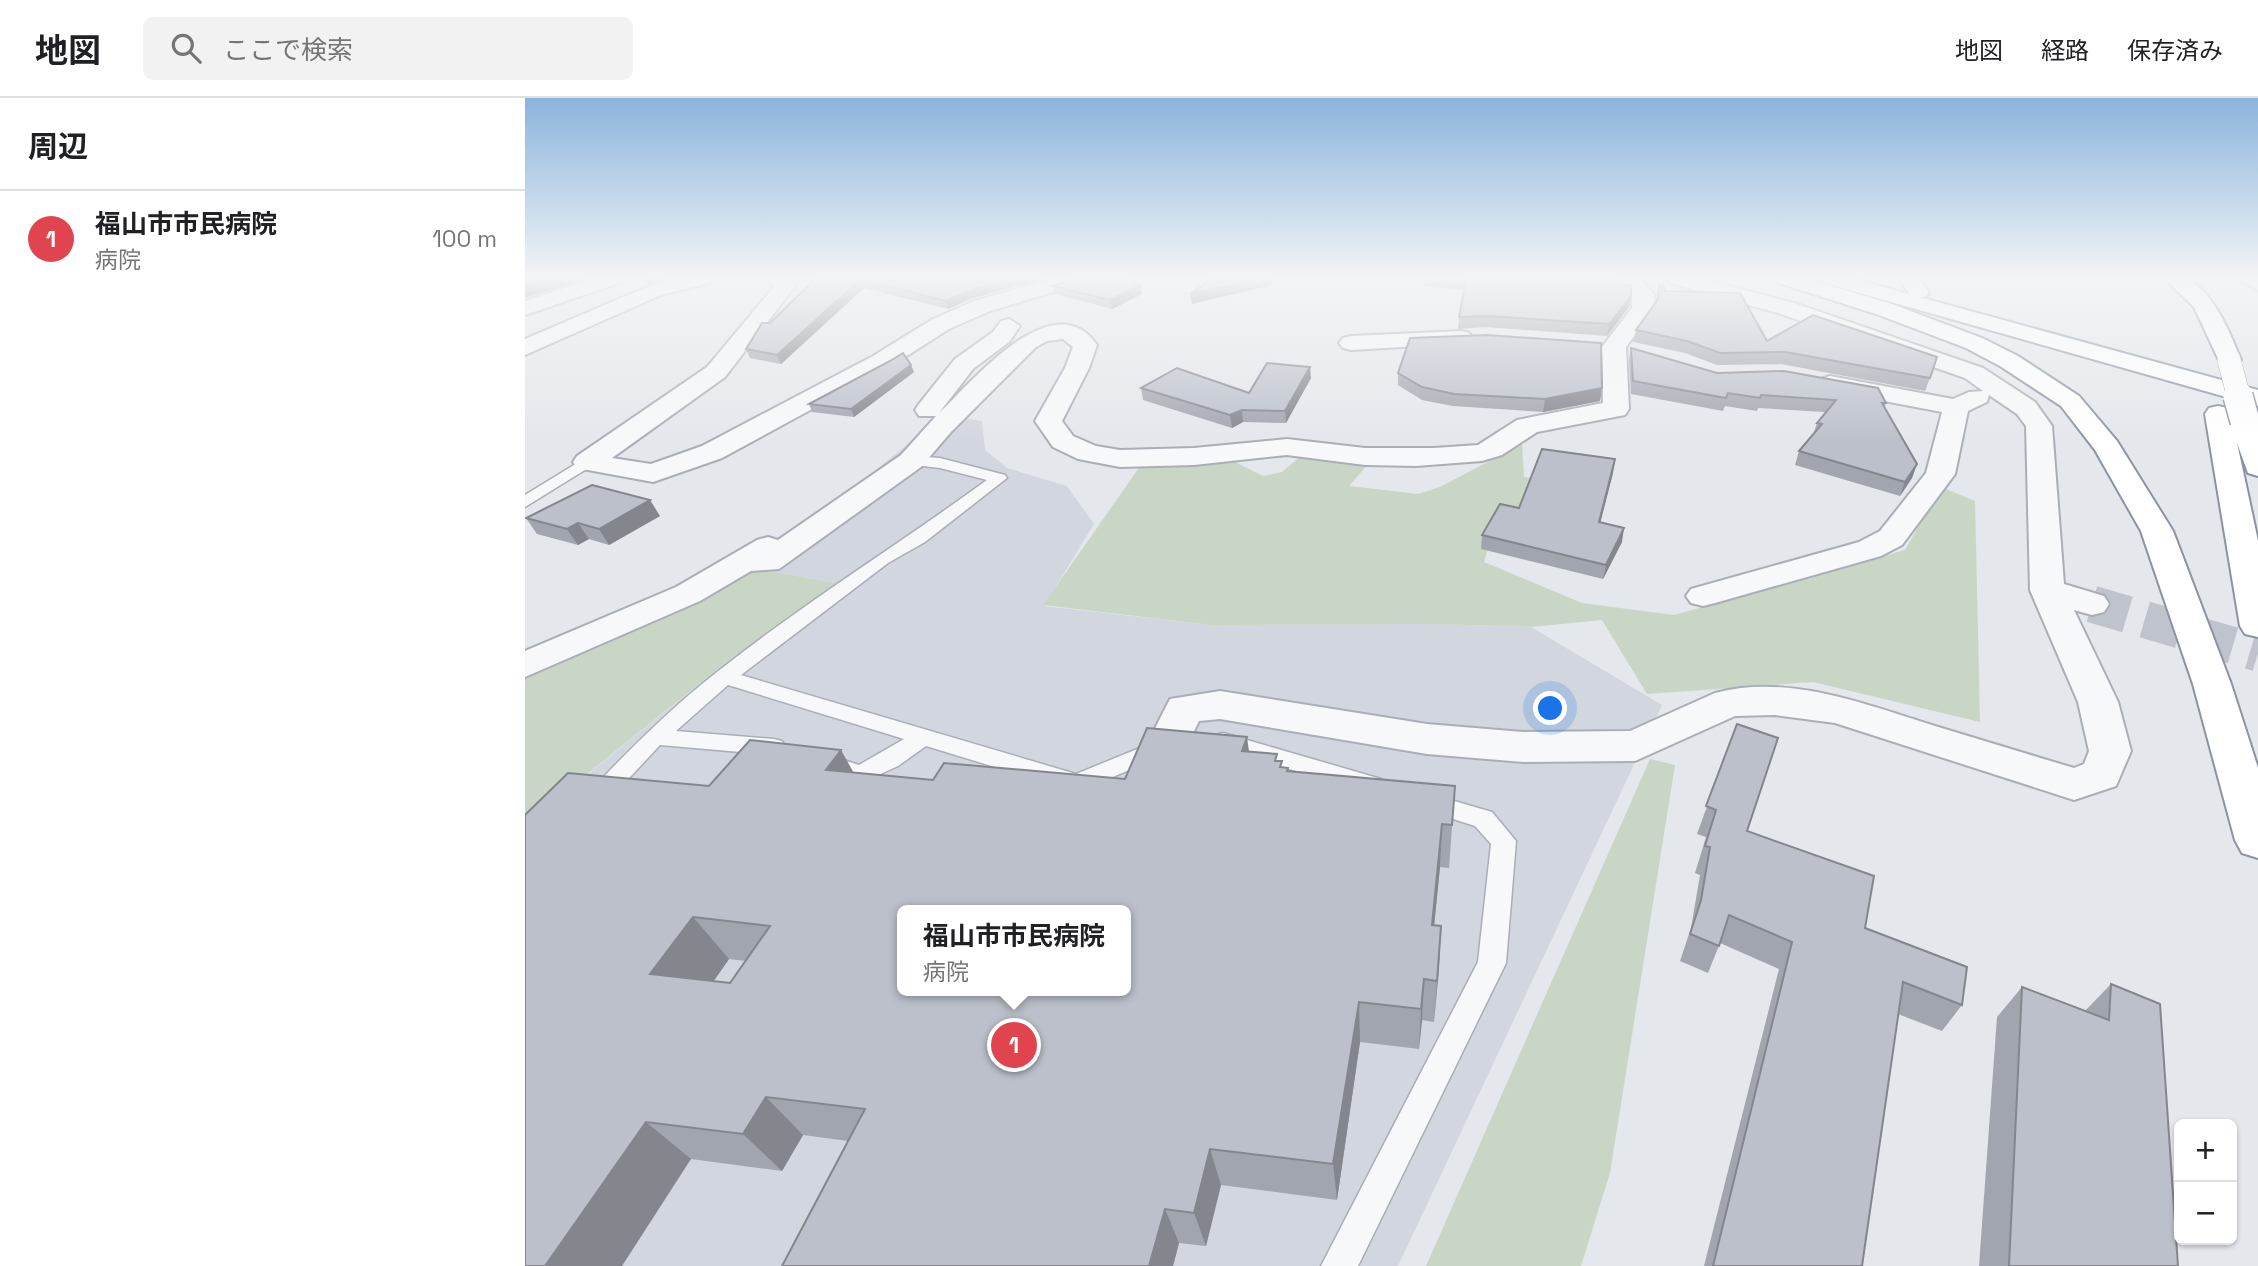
<!DOCTYPE html>
<html lang="ja">
<meta charset="utf-8">
<style>
body{margin:0;font-family:"Space Grotesk","Noto Sans JP",sans-serif;background:#f2f2f2;color:#202124}
.controls{position:absolute;right:21px;bottom:21px;display:grid;overflow:hidden;border-radius:10px;box-shadow:0 2px 5px #0004}
.controls button{width:63px;height:63px;display:grid;place-items:center;padding:0;border:0;border-bottom:2px solid #e0e0e0;background:#fff;color:#202124;font:35px sans-serif}
.you{position:absolute;left:1026px;top:611px;width:24px;height:24px;margin:-18px;border:5px solid #fff;border-radius:50%;background:#1a73e8;box-shadow:0 0 0 10px #1a73e833}
.badge{display:grid;place-items:center;width:46px;height:46px;border-radius:50%;background:#d93025;color:#fff;font-size:23px;font-weight:700}
.pin{position:absolute;translate:-50% -50%;border:4px solid #fff;box-shadow:0 2px 7px #0006}
.popup{position:absolute;left:372px;top:807px;width:234px;height:91px;box-sizing:border-box;display:grid;place-content:center;border-radius:10px;background:#fff;filter:drop-shadow(0 2px 5px #0005);font-size:23px;white-space:nowrap;color:#757577}
.popup b{font-size:26px;color:#202124}
.popup::after{content:'';position:absolute;left:50%;top:100%;margin-left:-14px;border:14px solid transparent;border-top-color:#fff}
.list{margin:0;padding:0;list-style:none}
h2{display:flex;justify-content:space-between;align-items:center;height:91px;margin:0;padding:0 28px;font-size:30px}
h2 small{font-size:23px;font-weight:400;color:#757577}
.list li{display:grid;grid-template-columns:46px 1fr auto;gap:21px;align-items:center;box-sizing:border-box;height:98px;padding:0 28px;border-top:2px solid #e0e0e0}
.list b{display:block;font-size:26px;white-space:nowrap}
.list p{margin:0;font-size:23px;white-space:nowrap;color:#757577}
.list em{font-size:23px;font-style:normal;color:#757577}
.icon{flex:none;width:38px;height:38px;fill:none;stroke:currentColor;stroke-width:2;stroke-linecap:round;stroke-linejoin:round}
.map{position:relative;flex:none;width:1733px;height:1168px;overflow:hidden}
header{display:flex;align-items:center;gap:42px;box-sizing:border-box;height:98px;padding:0 35px;background:#fff;border-bottom:2px solid #e0e0e0}
header strong{font-size:33px}
nav{display:flex;gap:38px;margin-inline-start:auto;font-size:24px}
.search{width:490px;height:63px;background:#f2f2f2;display:flex;align-items:center;gap:18px;box-sizing:border-box;padding:0 24px;border-radius:10px;color:#757577;font-size:26px}
main{display:flex}
aside{flex:1;background:#fff}
.map>svg:first-child{display:block}
.built{fill:#d2d6de;fill-rule:evenodd}
.green{fill:#c9d6c5}
.lines{fill:none;stroke-linecap:round;stroke-linejoin:round}
.minor-tunnel{stroke:#bfc3cb;stroke-width:37;stroke-dasharray:37 18;stroke-linecap:butt}
.service-casing{stroke:#a9aeb7;stroke-width:3}
.minor-casing{stroke:#a9aeb7;stroke-width:4}
.tertiary-casing{stroke:#a9aeb7;stroke-width:4}
.trunk-casing{stroke:#8b94a3;stroke-width:4}
.motorway-casing{stroke:#8b94a3;stroke-width:4}
.service{fill:#f7f8fa;fill-rule:evenodd}
.minor{fill:#f7f8fa;fill-rule:evenodd}
.tertiary{fill:#f7f8fa;fill-rule:evenodd}
.trunk{fill:#fff;fill-rule:evenodd}
.motorway{fill:#fff;fill-rule:evenodd}
.motorway-bridge-far1-casing{stroke:#8b94a3;stroke-width:24;stroke-linecap:butt}
.motorway-bridge-casing{stroke:#8b94a3;stroke-width:32;stroke-linecap:butt}
.motorway-bridge-far1{stroke:#fff;stroke-width:23}
.motorway-bridge{stroke:#fff;stroke-width:29}
.wall{fill:#a1a5ae;fill-rule:evenodd}
.shaded-wall{fill:#83868d}
.building{fill:#bbc0ca;stroke:#83868d;stroke-width:2;fill-rule:evenodd}
</style>
<header>
<strong>地図</strong>
<div class="search"><svg class="icon" aria-label="search" viewBox="0 0 24 24"><circle cx="10" cy="10" r="6"/><path d="M15 15l6 6"/></svg>ここで検索</div>
<nav><a>地図</a><a>経路</a><a>保存済み</a></nav>
</header>
<main>
<aside>
<h2>周辺<small></small></h2>
<ul class="list">
<li><span class="badge" style="background:#e0444e">1</span><div><b>福山市市民病院</b><p>病院</p></div><em>100 m</em></li>
</ul>
</aside>
<div class="map">
<svg width="1733" height="1168" viewBox="0 0 1733 1168">
<rect width="100%" height="100%" fill="#e4e7ec"/>
<path class="built" d="M418,317L457,323L460,352L482,370L542,388L569,426L519,508L686,527L909,526L1006,529L1137,607L873,1168H0L9,720L201,564L310,485L231,471ZM377,812H601V893H377Z"/>
<g class="green">
<path d="M997,346L999,379L1050,384L1046,412L971,421L959,464L1057,505L1149,517L1380,452L1416,389L1450,403L1455,624L1288,584L1122,596L1077,522L1006,529L909,526L686,527L518,507L616,367L710,364L738,378L757,374L776,358L845,364L824,388L893,396L915,389Z"/>
<path d="M231,471L311,485L201,564L0,726V577Z"/>
<path d="M1125,661L1150,667L1085,1075L1056,1168H901Z"/>
</g>
<g class="lines">
<path class="minor-tunnel" d="M1567,506L1733,555"/>
<g class="service-casing">
<g id="service">
<path d="M386,358L415,360L480,377L482,380L400,444L363,465L216,577L551,676L632,643L640,645L643,651L640,657L552,694L401,648L373,668L336,685L292,670L289,664L292,658L300,656L334,667L379,641L203,587L151,633L249,641L257,643L260,649L257,655L249,657L135,647L80,706L72,709L64,706L60,700L64,694C105,651 146,610 192,574C279,505 373,447 462,382L415,370L380,366V360Z"/>
<path d="M62,359L68,361V367L0,409V397Z"/>
<path d="M698,635L856,681L860,687L856,693L848,696L690,649L687,643L690,637Z"/>
<path d="M902,695L967,714L991,743L981,865L833,1168H796L953,864L966,746L950,728L894,710L890,704L894,698Z"/>
</g>
</g>
<g class="minor-casing">
<g id="minor">
<path d="M67,181H97L94,185L0,217V203Z"/>
<path d="M152,181H187L184,185L136,197L0,257V241L122,189Z"/>
<path d="M242,181H264L270,188L200,279L87,360L126,366L177,348L348,258L408,221L449,203L528,181H561L558,185L465,213L424,231L366,268L197,360L128,384L52,370L48,364L52,358L182,269L249,189Z"/>
<path d="M1093,181H1115L1129,196V211L1101,249L1104,311L1100,317L1012,334L977,357L957,363L891,368L840,367L762,357L669,367L595,369L553,361L528,349L510,323L540,270L548,249L538,241L522,243L511,249L426,334L396,369L254,471L226,473L175,503L0,579V553L151,489L232,442L243,439L253,442L376,357L411,318H394L390,312L394,306L430,261L468,234L476,223L484,221L495,228L484,244L448,271L414,315C447,284 528,184 572,247L564,270L537,323L548,338L571,348L595,352L669,350L762,341L840,350H909L953,347L992,322L1078,305L1077,249L1107,210V197Z"/>
<path d="M1142,181H1176L1269,205L1458,270L1510,304L1527,328L1539,486L1579,498L1584,506L1579,514L1567,517L1549,512L1593,604L1606,653L1591,688L1549,702L1310,625L1250,617L1210,618L1110,663L998,664L902,656L695,621L674,623L658,656L643,661L628,656L622,646L645,601L695,593L902,626L998,634L1105,633L1190,595C1262,575 1342,607 1410,628C1456,642 1502,656 1549,670L1559,666L1564,653L1553,604L1505,492L1501,328L1492,316L1464,297L1462,304L1443,313L1430,376L1377,447L1356,458L1190,505L1178,508L1166,505L1161,498L1166,491L1334,444L1355,433L1401,375L1417,314L1296,291L1292,286L1296,281L1305,278L1428,301L1444,294L1458,293L1440,280L1253,215L1145,185Z"/>
<path d="M936,233L944,235L948,240L944,245L826,252L818,250L814,245L818,240L826,238Z"/>
</g>
</g>
<g class="tertiary-casing">
<path id="tertiary" d="M1713,181H1733V192Z"/>
</g>
<g class="trunk-casing">
<path id="trunk" d="M1296,181H1329L1733,292V308L1299,185Z"/>
</g>
<g class="motorway-casing">
<g id="motorway">
<path d="M1251,181H1283L1367,206L1457,240L1493,258L1554,298L1592,343L1648,433L1706,586L1733,670V760L1717,755L1710,742L1668,586L1616,433L1570,352L1536,308L1475,268L1441,250L1351,216L1254,185Z"/>
<path d="M1375,181H1395L1404,195L1400,199H1386Z"/>
<path d="M1640,181H1664C1691,200 1704,232 1716,262L1712,267H1696L1669,209Z"/>
<path d="M1693,308L1702,310L1707,322L1711,317H1729L1733,322V378L1723,375L1712,345L1733,443V539L1720,536L1715,528L1680,316L1684,310Z"/>
</g>
</g>
<use href="#service" class="service"/>
<use href="#minor" class="minor"/>
<use href="#tertiary" class="tertiary"/>
<use href="#trunk" class="trunk"/>
<use href="#motorway" class="motorway"/>
<g class="motorway-bridge-far1-casing">
<path id="motorway-bridge-far1" d="M1704,262L1714,300"/>
</g>
<g class="motorway-bridge-casing">
<path id="motorway-bridge" d="M1713,298L1720,323"/>
</g>
<use href="#motorway-bridge-far1" class="motorway-bridge-far1"/>
<use href="#motorway-bridge" class="motorway-bridge"/>
</g>
<g class="wall">
<path d="M115,181H142L124,186Z"/>
<path d="M290,181H518L448,200L423,211L339,190L256,266L225,260L221,251L245,225Z"/>
<path d="M900,181H1095L1104,209L1082,238L961,229L933,231L934,219L939,192L899,188Z"/>
<path d="M616,187L617,196L587,211L530,196L528,188Z"/>
<path d="M1134,187L1140,193L1242,243L1405,280L1400,293L1256,266L1192,267L1160,255L1108,244L1111,232L1131,203Z"/>
<path d="M1106,250L1192,275L1361,305L1360,309L1392,366L1387,380L1375,398L1270,367L1274,353L1288,337L1292,325L1300,314L1233,310L1232,313L1200,308L1198,313L1106,296L1104,262Z"/>
<path d="M365,263L389,274L329,319L287,314L284,306Z"/>
<path d="M873,275L1077,290L1075,303L1018,314L928,308L897,302L873,287Z"/>
<path d="M786,280L761,325L718,324L707,330L618,302L616,290L724,295Z"/>
<path d="M1088,375L1075,424L1097,444L1078,481L956,451L957,437L994,410Z"/>
<path d="M135,418L84,447L64,441L53,447L12,436L1,420Z"/>
<path d="M1212,626L1222,733L1437,907L1417,933L1373,916L1337,1168H1179L1254,871L1195,845L1183,875L1155,863L1166,830L1175,777L1170,775L1181,739L1172,736Z"/>
<path d="M724,654L753,663L757,669L763,670V673L930,688L924,770L915,769L909,827L914,870L909,924L897,922L894,951L835,944L812,1102L696,1087L681,1148L654,1145L648,1168H257L323,1043L278,1037L257,1073L166,1061L0,1168L184,688L329,674L408,682L600,681ZM204,861L221,863L205,885L188,884Z"/>
<path d="M1586,886L1653,1168H1454L1472,919L1497,889L1560,913Z"/>
</g>
<g class="shaded-wall">
<path d="M27,181H61L0,200V189Z"/>
<path d="M122,181H142L124,186Z"/>
<path d="M336,181L339,190L256,266L252,257Z"/>
<path d="M485,181H518L448,200L423,211L421,203L446,192Z"/>
<path d="M731,181H753L743,188L667,206L665,196Z"/>
<path d="M616,187L617,196L587,211L585,202Z"/>
<path d="M1106,198L1104,209L1082,238L1084,226Z"/>
<path d="M386,267L389,274L329,319L326,311Z"/>
<path d="M785,269L786,280L761,325L760,313Z"/>
<path d="M1077,290L1075,303L1018,314L1020,301Z"/>
<path d="M717,312L718,324L707,330L705,317Z"/>
<path d="M1090,361L1088,375L1072,438L1074,424Z"/>
<path d="M1392,366L1387,380L1375,398L1380,384Z"/>
<path d="M125,402L135,418L84,447L74,431Z"/>
<path d="M53,425L64,441L53,447L42,431Z"/>
<path d="M1099,430L1097,444L1078,481L1081,467Z"/>
<path d="M722,639L728,682L717,653Z"/>
<path d="M316,652L340,695L301,672Z"/>
<path d="M917,726L915,769L905,869L907,827Z"/>
<path d="M168,819L204,861L165,917L125,876Z"/>
<path d="M916,828L914,870L909,924L912,883Z"/>
<path d="M899,881L897,922L894,951L896,911Z"/>
<path d="M834,904L835,944L812,1102L808,1066Z"/>
<path d="M241,999L278,1037L257,1073L218,1036Z"/>
<path d="M121,1024L166,1061L97,1168H20Z"/>
<path d="M685,1051L696,1087L681,1148L669,1115Z"/>
<path d="M640,1111L654,1145L648,1168H624Z"/>
</g>
<g class="building">
<path d="M0,181H27L0,189Z"/>
<path d="M290,181H485L446,192L421,203L336,181L252,257L221,251L237,225H245Z"/>
<path d="M550,181H604L616,187L585,202L528,188Z"/>
<path d="M687,181H731L665,196Z"/>
<path d="M941,181H1095L1098,187H1106V198L1084,226L962,218L934,219Z"/>
<path d="M1134,187L1138,188L1140,193L1215,195L1242,243L1288,217L1412,259L1405,280L1260,254L1195,255L1162,243L1111,232L1133,201Z"/>
<path d="M962,237L1076,245L1077,290L1020,301L929,296L897,289L873,275L885,240Z"/>
<path d="M1106,250L1192,275L1259,273L1353,290L1361,305H1357L1392,366L1380,384L1274,353L1297,326L1292,325L1311,302L1236,297L1235,300L1203,295L1201,300L1108,283Z"/>
<path d="M378,255L386,267L326,311L284,306L365,263Z"/>
<path d="M742,265L785,269L760,313L717,312L705,317L616,290L652,270L724,295Z"/>
<path d="M1017,351L1090,361L1074,424L1099,430L1081,467L957,437L975,406L994,410Z"/>
<path d="M67,387L125,402L74,431L53,425L42,431L1,420Z"/>
<path d="M1212,626L1253,640L1222,733L1349,778L1340,830L1442,869L1437,907L1378,884L1337,1168H1188L1267,844L1204,817L1194,848L1165,836L1176,802L1185,749L1180,748L1191,712L1181,708Z"/>
<path d="M622,630L722,639L717,653L752,656L750,663H757L755,669L763,670L762,673L930,688L927,727L917,726L907,827L916,828L912,883L899,881L896,911L834,904L808,1066L685,1051L669,1115L640,1111L624,1168H257L340,1011L241,999L218,1036L121,1024L20,1168H0V717L43,675L184,688L225,642L316,652L301,672L408,682L419,665L600,681ZM377,812H601V893H377ZM168,819L245,828L205,885L125,876Z"/>
<path d="M1586,886L1635,906L1653,1168H1484L1497,889L1584,922Z"/>
</g>
<linearGradient id="sky" x2="0" y2="1"><stop stop-color="#8bb4dd"/><stop offset="0.52" stop-color="#f3f4f6"/><stop offset="1" stop-color="#f3f4f6" stop-opacity="0"/></linearGradient>
<rect width="1733" height="345" fill="url(#sky)"/>
</svg>
<div class="controls">
<button>+</button>
<button>−</button>
</div>
<div class="you"></div>
<div class="pin badge" style="left:489px;top:947px;background:#e0444e">1</div>
<div class="popup"><b>福山市市民病院</b>病院</div>
</div>
</main>
